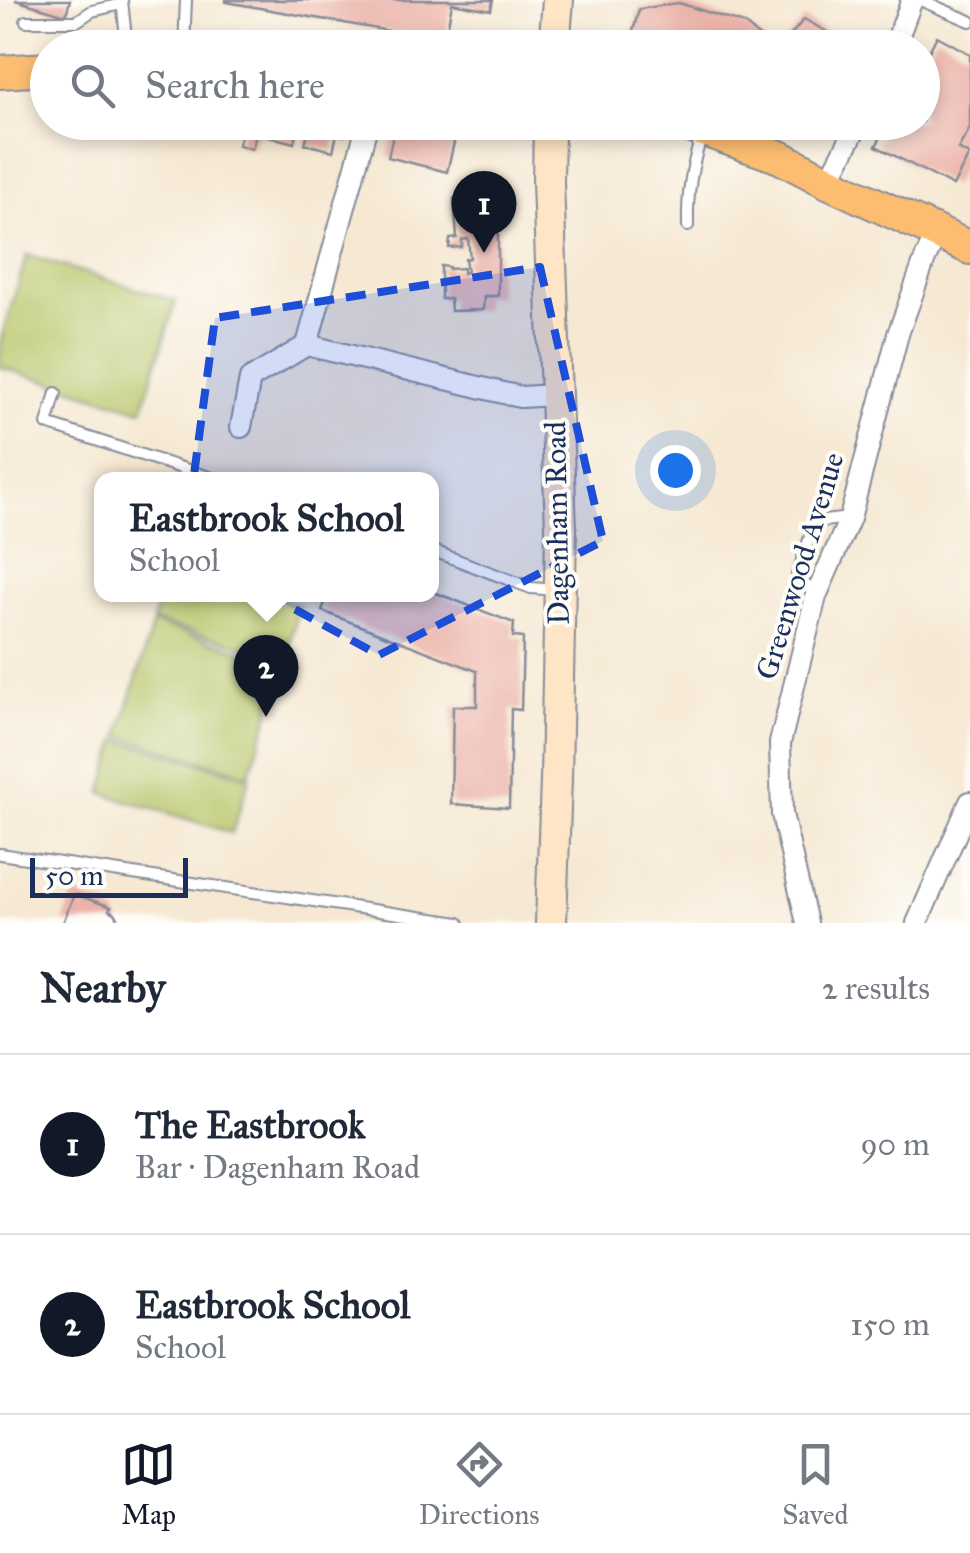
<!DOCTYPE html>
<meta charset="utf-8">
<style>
body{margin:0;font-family:"IM FELL Great Primer",serif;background:#f6f6f7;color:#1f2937}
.scale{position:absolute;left:30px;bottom:25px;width:158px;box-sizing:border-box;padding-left:10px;border:5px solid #1b2f5e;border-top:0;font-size:28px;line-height:35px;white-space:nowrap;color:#1b2f5e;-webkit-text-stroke:8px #fdfcf7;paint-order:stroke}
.you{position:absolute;left:675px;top:470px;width:35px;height:35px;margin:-25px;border:8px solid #fff;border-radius:50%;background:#1a73e8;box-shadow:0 0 0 15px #1a73e833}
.badge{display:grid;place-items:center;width:65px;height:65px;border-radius:50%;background:#111827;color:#fff;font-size:32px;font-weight:700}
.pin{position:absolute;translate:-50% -82px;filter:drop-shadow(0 2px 5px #0008)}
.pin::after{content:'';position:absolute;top:52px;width:35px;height:30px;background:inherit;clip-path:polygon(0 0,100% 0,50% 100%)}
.popup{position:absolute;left:94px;top:472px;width:345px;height:130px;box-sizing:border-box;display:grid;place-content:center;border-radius:20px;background:#fff;filter:drop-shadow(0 2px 8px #0005);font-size:32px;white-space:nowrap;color:#747a83}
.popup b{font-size:38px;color:#1f2937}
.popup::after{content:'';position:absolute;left:50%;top:100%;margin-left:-20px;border:20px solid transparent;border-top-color:#fff}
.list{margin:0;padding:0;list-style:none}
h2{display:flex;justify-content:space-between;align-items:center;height:130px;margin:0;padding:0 40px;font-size:42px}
h2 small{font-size:32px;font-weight:400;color:#747a83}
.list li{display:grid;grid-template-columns:65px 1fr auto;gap:30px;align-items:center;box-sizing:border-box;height:180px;padding:0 40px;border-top:2px solid #e0e1e3}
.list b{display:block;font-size:38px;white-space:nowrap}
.list p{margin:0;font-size:32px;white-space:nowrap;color:#747a83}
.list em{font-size:32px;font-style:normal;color:#747a83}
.icon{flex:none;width:55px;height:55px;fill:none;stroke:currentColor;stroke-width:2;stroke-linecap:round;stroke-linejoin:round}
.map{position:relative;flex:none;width:970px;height:923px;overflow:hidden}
.search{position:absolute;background:#fff;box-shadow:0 5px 15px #0003;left:30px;right:30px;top:30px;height:110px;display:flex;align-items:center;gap:25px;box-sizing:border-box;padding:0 35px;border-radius:55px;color:#747a83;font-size:38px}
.sheet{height:490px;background:#fff}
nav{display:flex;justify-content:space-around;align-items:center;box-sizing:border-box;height:140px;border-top:2px solid #e0e1e3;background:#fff;font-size:28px;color:#747a83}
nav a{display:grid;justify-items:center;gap:5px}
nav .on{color:#111827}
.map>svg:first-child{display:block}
.green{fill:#b7c567;stroke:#697a62;stroke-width:2.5}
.building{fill:#ecb3a9}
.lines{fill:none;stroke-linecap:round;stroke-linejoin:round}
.lane-casing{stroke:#888c98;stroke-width:14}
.street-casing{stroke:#888c98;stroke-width:24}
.secondary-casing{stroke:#888c98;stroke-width:34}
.primary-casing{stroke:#888c98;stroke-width:36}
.lane{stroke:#fff;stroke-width:10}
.street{stroke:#fff;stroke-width:20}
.secondary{stroke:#fee5c5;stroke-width:30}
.primary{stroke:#fcbd6f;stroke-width:32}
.marked{fill:#1d4ed8;fill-opacity:0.2;stroke:#1d4ed8;stroke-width:8;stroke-dasharray:20 12;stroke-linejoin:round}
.labels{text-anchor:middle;stroke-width:8;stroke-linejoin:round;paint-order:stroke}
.street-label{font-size:30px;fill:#1b2f5e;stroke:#fdfcf7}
</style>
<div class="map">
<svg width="970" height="923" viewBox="0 0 970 923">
<rect width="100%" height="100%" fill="#fdfcf7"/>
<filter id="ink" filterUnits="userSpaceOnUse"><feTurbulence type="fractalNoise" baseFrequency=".01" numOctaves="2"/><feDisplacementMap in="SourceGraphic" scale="20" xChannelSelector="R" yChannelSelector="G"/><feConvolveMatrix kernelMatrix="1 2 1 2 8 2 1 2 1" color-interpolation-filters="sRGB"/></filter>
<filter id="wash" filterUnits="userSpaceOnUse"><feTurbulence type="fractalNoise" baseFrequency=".0048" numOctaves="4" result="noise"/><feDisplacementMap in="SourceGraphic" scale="40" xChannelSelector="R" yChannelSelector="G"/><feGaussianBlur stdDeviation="2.25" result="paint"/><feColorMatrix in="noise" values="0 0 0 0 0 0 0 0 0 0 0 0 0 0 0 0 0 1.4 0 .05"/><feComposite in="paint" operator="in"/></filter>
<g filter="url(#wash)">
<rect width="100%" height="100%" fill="#f6e8d2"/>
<g class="green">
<path d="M27,255L176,301L142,410L0,367V342Z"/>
<path d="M160,595H269L300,605L285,658L153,621Z"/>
<path d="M153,623L282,664L268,720L249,775L119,736Z"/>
<path d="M118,740L250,777L232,833L102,793Z"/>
</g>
<g id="blocks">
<g class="building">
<path d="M15,0H70L66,15Z"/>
<path d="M226,0H493L491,10L452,3L445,41L226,2Z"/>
<path d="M679,3L744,24L773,48H643L631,39L639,9Z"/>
<path d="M804,19L856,48H780Z"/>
<path d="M937,36L970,54V128L958,149L969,155L953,186L876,146L889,122L899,126L900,122H922V56L926,57Z"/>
<path d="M241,122H264L261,136L256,135L252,149L238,145L243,128L240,127Z"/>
<path d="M270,122H348L344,136L337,134L333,151L305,144L309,128L298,125L294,143L267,136Z"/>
<path d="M396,122H423L457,130L447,172L388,157Z"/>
<path d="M487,196L489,217L495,221V228H498V296H484L483,310L451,311L450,299H441V266L449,267V269L463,268V273L467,272L465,259L470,258L468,239L462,240V247L449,248L450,239L457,238L454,199Z"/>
<path d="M431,591L514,623L513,637L523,638L521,710L511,709L509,808L451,804L453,706H477V671L322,611L328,594H431Z"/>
<path d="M74,894L111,907L109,910L115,913L121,923H63Z"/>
</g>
</g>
</g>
<g filter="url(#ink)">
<use href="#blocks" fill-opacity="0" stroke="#888c98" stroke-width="2.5"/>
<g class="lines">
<g class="lane-casing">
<g id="lane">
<path d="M122,0L127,48"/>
<path d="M920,0L970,21"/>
<path d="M26,21H77L92,11L122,4"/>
<path d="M184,48L186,0"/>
<path d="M688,226C687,193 691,166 702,135"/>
<path d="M56,393L47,424L218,480"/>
<path d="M431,550L531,588L558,590"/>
<path d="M815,595L797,575L815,522L850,518"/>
<path d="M0,854L459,923"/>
</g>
</g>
<g class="street-casing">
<g id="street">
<path d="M894,48L912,0"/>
<path d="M368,122L307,345L520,397L555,395"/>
<path d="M828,182L859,122"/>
<path d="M241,427L250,379L307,345"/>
<path d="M807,923L782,814L780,743L816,596L850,518L898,334L925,259L937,233"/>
<path d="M917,923L970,802"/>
</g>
</g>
<g class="secondary-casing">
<g id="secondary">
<path d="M554,48L558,0"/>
<path d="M549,122L548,182L561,529L556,779L551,923"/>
</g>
</g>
<g class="primary-casing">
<g id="primary">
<path d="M0,72L48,69"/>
<path d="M674,122L704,130L780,157L828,182L970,248"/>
</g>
</g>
<use href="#lane" class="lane"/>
<use href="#street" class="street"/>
<use href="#secondary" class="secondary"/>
<use href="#primary" class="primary"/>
</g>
</g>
<path class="marked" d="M540,267L603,541L379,655L184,549L215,318Z"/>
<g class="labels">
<g class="street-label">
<text transform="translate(557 523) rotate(-91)" y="10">Dagenham Road</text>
<text transform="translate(800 566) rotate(-73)" y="10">Greenwood Avenue</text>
</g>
</g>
</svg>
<div class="scale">50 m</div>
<div class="you"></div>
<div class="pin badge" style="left:484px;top:253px">1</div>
<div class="pin badge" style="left:266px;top:717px">2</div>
<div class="popup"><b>Eastbrook School</b>School</div>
<div class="search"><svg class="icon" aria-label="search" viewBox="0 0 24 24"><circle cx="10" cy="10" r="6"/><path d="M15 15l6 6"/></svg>Search here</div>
</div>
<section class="sheet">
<h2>Nearby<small>2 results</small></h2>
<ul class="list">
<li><span class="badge">1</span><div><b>The Eastbrook</b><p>Bar · Dagenham Road</p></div><em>90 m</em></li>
<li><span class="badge">2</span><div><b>Eastbrook School</b><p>School</p></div><em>150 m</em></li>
</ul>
</section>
<nav>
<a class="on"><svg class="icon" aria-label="map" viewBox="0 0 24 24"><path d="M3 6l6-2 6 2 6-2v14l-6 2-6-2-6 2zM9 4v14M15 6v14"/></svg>Map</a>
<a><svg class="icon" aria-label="directions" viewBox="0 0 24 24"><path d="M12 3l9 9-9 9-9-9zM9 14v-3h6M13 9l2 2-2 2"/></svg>Directions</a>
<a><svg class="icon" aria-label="saved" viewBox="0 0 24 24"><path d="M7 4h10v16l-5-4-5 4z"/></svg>Saved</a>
</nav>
